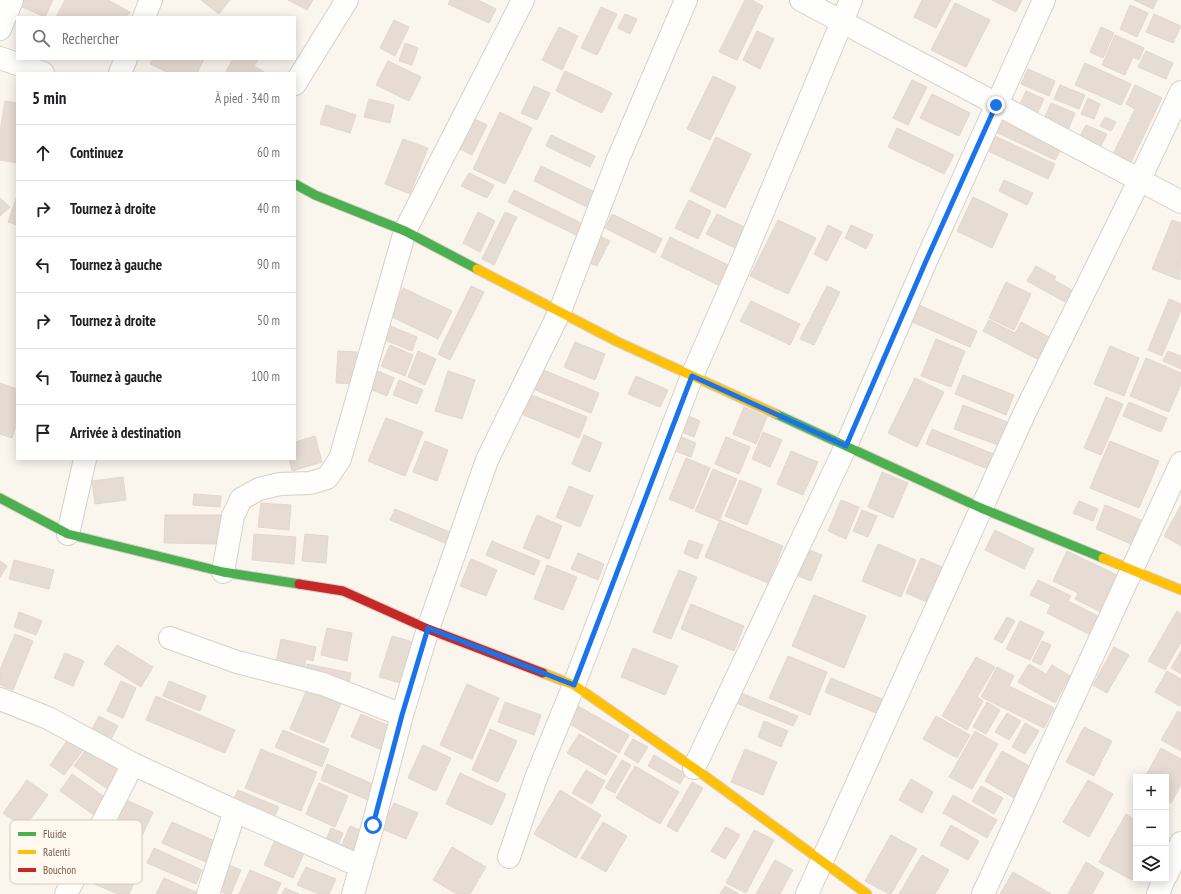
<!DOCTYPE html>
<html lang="fr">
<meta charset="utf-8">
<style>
body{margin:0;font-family:"PT Sans Narrow",sans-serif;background:#f6f6f6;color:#202124}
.controls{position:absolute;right:12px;bottom:12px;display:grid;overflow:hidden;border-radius:0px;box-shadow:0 2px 10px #0003}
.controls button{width:36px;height:36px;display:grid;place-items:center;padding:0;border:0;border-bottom:1px solid #e0e0e0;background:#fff;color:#202124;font:20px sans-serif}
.stop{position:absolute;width:12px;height:12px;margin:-9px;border:3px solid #1a73e8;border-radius:50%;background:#fff}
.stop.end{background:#1a73e8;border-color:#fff;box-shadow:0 1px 4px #0008}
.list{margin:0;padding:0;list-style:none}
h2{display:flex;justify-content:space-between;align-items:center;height:52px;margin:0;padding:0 16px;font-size:17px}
h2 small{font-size:13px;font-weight:400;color:#757577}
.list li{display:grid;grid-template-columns:26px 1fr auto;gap:12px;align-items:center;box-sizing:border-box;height:56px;padding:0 16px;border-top:1px solid #e0e0e0}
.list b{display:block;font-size:15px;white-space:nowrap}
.list em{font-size:13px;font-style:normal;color:#757577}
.icon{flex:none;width:22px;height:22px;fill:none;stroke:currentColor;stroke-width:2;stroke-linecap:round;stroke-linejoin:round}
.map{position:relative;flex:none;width:1181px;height:894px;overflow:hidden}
.search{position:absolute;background:#fff;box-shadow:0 2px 10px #0003;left:16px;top:16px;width:280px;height:44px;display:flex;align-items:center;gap:10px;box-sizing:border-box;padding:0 14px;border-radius:0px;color:#757577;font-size:15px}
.panel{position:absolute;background:#fff;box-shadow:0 2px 10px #0003;left:16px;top:72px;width:280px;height:388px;border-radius:0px}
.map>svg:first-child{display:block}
.building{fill:#e7dcd3;stroke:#e3d7ce}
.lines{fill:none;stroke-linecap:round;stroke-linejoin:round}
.street-casing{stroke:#d8d0ca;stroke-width:24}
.fast-casing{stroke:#dad0c8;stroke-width:11}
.slow-casing{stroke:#dad0c8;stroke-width:11}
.jam-casing{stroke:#dad0c8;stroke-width:11}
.street{stroke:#fefefc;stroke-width:22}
.fast{stroke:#4caf50;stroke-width:9}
.slow{stroke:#ffc107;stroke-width:9}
.jam{stroke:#c62828;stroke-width:9}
.route{stroke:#1a73e8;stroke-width:5}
.key{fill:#fff9f0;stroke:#d8c9be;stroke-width:1}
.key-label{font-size:11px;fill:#7d5a48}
</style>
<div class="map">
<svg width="1181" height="894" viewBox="0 0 1181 894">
<rect width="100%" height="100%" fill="#faf5ed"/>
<g class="building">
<path d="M23,0H53L45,17L20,6Z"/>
<path d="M65,0H108L130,12L127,17H56Z"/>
<path d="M201,0H230L219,14Z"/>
<path d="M288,0H313L307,10Z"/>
<path d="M450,0H478L496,9L489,23L448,4Z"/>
<path d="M745,0H752L763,6L737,60L719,52Z"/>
<path d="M922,0H951L936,28L914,17Z"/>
<path d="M992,0H1022L1016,12Z"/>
<path d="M1134,0H1157L1153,9Z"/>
<path d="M955,3L990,20L966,67L931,50Z"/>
<path d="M1130,5L1148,13L1137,37L1120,29Z"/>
<path d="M601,7L617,14L597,55L581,48Z"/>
<path d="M625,14L637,19L630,34L618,28Z"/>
<path d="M1154,14L1181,26L1173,43L1146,32Z"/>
<path d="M394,20L409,27L395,56L380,48Z"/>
<path d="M559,27L578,36L562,70L542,60Z"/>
<path d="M1101,27L1114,33L1103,58L1090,52Z"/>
<path d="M757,31L774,39L760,69L743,60Z"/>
<path d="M1115,35L1144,48L1139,60L1133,57L1125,75L1102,65Z"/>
<path d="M405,43L418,48L412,65L399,61Z"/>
<path d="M1146,51L1173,63L1166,79L1138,67Z"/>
<path d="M153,59H204L197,73H169L150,64Z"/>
<path d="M233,59H259L254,66L266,73H229L226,71Z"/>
<path d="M388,61L421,77L409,101L376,85Z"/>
<path d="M1085,63L1131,84L1121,105L1075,85Z"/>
<path d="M1028,69L1055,81L1049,96L1021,84Z"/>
<path d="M565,71L612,93L602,113L556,91Z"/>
<path d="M713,76L736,87L710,140L687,129Z"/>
<path d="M912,80L927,87L908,125L893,118Z"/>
<path d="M1060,85L1085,95L1079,109L1054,99Z"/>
<path d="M1135,85L1162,98L1131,162L1113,154L1135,109L1126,104Z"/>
<path d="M534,86L550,93L537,120L521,113Z"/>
<path d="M1026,91L1044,99L1036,116L1018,108Z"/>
<path d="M932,94L970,113L959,136L920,118Z"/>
<path d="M1088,98L1100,104L1094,119L1081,114Z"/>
<path d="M369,99L394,105L390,123L364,117Z"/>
<path d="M5,101L17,103V163L0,160V131Z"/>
<path d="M1051,103L1075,113L1068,130L1044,119Z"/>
<path d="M326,105L356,115L350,133L320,124Z"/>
<path d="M500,112L532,128L505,184L473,169Z"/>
<path d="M468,116L487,125L472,155L454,146Z"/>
<path d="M1105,117L1116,122L1111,131L1100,126Z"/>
<path d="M1002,121L1061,149L1055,160L996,132Z"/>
<path d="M1086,125L1107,134L1101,146L1080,136Z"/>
<path d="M897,128L954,155L944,174L888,147Z"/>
<path d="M551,135L595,156L590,167L546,146Z"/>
<path d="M993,135L1055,164L1048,179L986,150Z"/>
<path d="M716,137L751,154L725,208L690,191Z"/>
<path d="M403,139L428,148L410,194L385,184Z"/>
<path d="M541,166L597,193L589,208L534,181Z"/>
<path d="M469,173L494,185L487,198L461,186Z"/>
<path d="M1004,180L1033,193L1027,205L999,191Z"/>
<path d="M514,190L581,223L576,235L508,202Z"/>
<path d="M17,196V225L8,222Z"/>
<path d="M973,197L1008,214L992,248L957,231Z"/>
<path d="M0,198L10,207L0,216Z"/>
<path d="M689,200L711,211L698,239L675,228Z"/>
<path d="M478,212L495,221L480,252L463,243Z"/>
<path d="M505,212L517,217L494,265L482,259Z"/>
<path d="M612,214L662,239L655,253L605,228Z"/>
<path d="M717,214L747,228L737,249L706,234Z"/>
<path d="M778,220L816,238L788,294L750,276Z"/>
<path d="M1172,220L1181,223L1180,280L1152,269Z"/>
<path d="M828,225L842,232L827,261L814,254Z"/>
<path d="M851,225L873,235L866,249L845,238Z"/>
<path d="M596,234L610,241L597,266L583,260Z"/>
<path d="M670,237L728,265L718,285L661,257Z"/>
<path d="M1036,266L1056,277L1054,280L1072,290L1065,302L1027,281Z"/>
<path d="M1006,282L1031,294L1014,330L989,318Z"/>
<path d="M471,286L484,292L450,360L438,354Z"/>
<path d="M827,286L840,292L814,345L800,339Z"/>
<path d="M403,288L452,311L438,339L390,316Z"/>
<path d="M1169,299L1181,304V310L1162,356L1148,350Z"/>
<path d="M751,301L800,324L790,345L740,321Z"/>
<path d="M917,304L977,331L970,347L910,321Z"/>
<path d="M989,320L1015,333L1021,322L1049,337L1037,359L983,331Z"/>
<path d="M386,324L417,337L412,351L380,338Z"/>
<path d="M936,339L965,351L951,387L921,376Z"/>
<path d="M575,342L605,354L595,380L564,367Z"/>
<path d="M390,345L413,355L405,376L381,366Z"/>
<path d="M1110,346L1139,358L1124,396L1094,384Z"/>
<path d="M338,351L357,352L355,384L336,383Z"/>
<path d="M418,351L436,359L425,385L408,377Z"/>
<path d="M1168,351L1181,356V369L1163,361Z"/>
<path d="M1146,358L1181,373V384L1169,412L1130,396Z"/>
<path d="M541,369L599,393L591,413L533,389Z"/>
<path d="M378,371L394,378L387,396L370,389Z"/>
<path d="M448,371L475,380L462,419L435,411Z"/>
<path d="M963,375L1014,395L1006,415L955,394Z"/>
<path d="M636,376L668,390L660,407L628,394Z"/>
<path d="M915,378L944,392L917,447L888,433Z"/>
<path d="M399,380L423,390L417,404L393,395Z"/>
<path d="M0,383L17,389V422L12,438L0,434Z"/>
<path d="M527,393L587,417L579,438L519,413Z"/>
<path d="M1106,397L1123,404L1101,455L1084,448Z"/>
<path d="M1129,402L1167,418L1161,432L1123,416Z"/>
<path d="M963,405L1010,423L1001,446L954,429Z"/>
<path d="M744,407L767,417L756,444L733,434Z"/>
<path d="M686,415L700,421L694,437L679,431Z"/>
<path d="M386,418L423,432L405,476L368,461Z"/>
<path d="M932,429L996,455L990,470L926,444Z"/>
<path d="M763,432L782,440L770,467L752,459Z"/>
<path d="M584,435L602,443L590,472L572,464Z"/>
<path d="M315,436L322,462L292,471L289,459H295V442Z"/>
<path d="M679,436L696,443L691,457L673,450Z"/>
<path d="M726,437L750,447L739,474L715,464Z"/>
<path d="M425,441L448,450L437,481L413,472Z"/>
<path d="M1110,441L1159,461L1139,508L1090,488Z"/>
<path d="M791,451L818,462L803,495L777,484Z"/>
<path d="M686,458L710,468L693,509L669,499Z"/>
<path d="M713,469L737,479L719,521L695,511Z"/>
<path d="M882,472L908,483L893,518L868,507Z"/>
<path d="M123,477L126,500L95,504L92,481Z"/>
<path d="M740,480L762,489L747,525L725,516Z"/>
<path d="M569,486L593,496L580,527L556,517Z"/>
<path d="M194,494L221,496L220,507L193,505Z"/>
<path d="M841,500L859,507L846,539L828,531Z"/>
<path d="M1079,501L1098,509L1093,521L1073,513Z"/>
<path d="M261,503L291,505L289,530L258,527Z"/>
<path d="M1105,505L1141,520L1131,544L1096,529Z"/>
<path d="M1181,505V546L1164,536Z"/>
<path d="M395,509L452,533L447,544L390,520Z"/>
<path d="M862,510L877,516L868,537L853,531Z"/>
<path d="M165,515H223V544L164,543Z"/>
<path d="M537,515L562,526L549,559L523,548Z"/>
<path d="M720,520L783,546L768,583L705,557Z"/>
<path d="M995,530L1034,549L1024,569L985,550Z"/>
<path d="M254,534L296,537L294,564L252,560Z"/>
<path d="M305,534L328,536L326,563L302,561Z"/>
<path d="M689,540L703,545L697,559L684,553Z"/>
<path d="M492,541L540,561L534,575L486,555Z"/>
<path d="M878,544L916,560L901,597L862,581Z"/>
<path d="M805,548L822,555L811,581L793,574Z"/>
<path d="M1067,551L1119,576L1101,612L1075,599L1078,593L1053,581Z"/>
<path d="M578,553L604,564L598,580L571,569Z"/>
<path d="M921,558L949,570L934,605L906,593Z"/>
<path d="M471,559L497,570L486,596L460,586Z"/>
<path d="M14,560L54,570L49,589L9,579Z"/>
<path d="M0,561L7,566L0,577Z"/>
<path d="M547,565L577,577L563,610L534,599Z"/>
<path d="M679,570L697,577L671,639L653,632Z"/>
<path d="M1038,580L1071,596L1068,601L1098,616L1089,634L1047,613L1051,605L1030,595Z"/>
<path d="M814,595L866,616L844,668L792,646Z"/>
<path d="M691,604L744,626L734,651L681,629Z"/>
<path d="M1177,611L1181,614V642L1165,670L1148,661Z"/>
<path d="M19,612L42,621L36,635L14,627Z"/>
<path d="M1007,617L1015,621L1002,643L994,639Z"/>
<path d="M1020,621L1044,632L1030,660L1006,649Z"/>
<path d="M327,628L352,633L347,661L321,655Z"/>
<path d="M15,634L33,641L13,690L0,685V670Z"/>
<path d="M392,636L413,642L400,683L379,677Z"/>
<path d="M281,639L316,647L313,661L306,659L304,668L276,662Z"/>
<path d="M1042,641L1051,645L1041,665L1032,661Z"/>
<path d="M117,645L153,667L141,687L104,664Z"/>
<path d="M1114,647L1129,655L1107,693L1093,685Z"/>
<path d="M633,648L678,666L665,695L621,677Z"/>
<path d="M1181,651V674L1171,668Z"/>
<path d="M65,653L84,661L73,686L54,678Z"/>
<path d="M788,656L827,672L810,715L769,698Z"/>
<path d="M976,657L995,667L977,697L983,701L967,730L942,716Z"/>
<path d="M307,664L351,673L349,683L305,674Z"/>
<path d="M1029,664L1046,674L1052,665L1070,676L1055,703L1018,682Z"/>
<path d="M997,667L1014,676L1009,686L1054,708L1044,728L981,697Z"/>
<path d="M1167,671L1181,679L1180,706L1155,692Z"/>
<path d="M831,678L882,699L876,713L825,692Z"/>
<path d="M121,681L136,688L123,718L107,711Z"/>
<path d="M169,681L206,696L200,711L163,696Z"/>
<path d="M467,684L499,698L472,759L440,745Z"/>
<path d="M308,687L342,701L324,743L290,729Z"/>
<path d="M741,693L798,716L793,726L736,703Z"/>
<path d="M156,696L235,730L225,753L146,720Z"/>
<path d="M505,702L541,715L534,735L498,722Z"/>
<path d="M987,702L1000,710L986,734L973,727Z"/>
<path d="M578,706L629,735L619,753L568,723Z"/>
<path d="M1178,711L1181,713V751L1161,740Z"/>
<path d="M1007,713L1021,721L1009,740L995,732Z"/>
<path d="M361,714L392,727L382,750L351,737Z"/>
<path d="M99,716L118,726L111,739L92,729Z"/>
<path d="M936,716L970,735L957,758L923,739Z"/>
<path d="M764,721L788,731L781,747L758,737Z"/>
<path d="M1025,723L1039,731L1025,754L1012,747Z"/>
<path d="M1084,727L1112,741L1094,776L1066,762Z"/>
<path d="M490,729L517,741L498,782L472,770Z"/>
<path d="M283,730L329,749L322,767L275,747Z"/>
<path d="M975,731L998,744L972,789L949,777Z"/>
<path d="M579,734L617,756L606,775L567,753Z"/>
<path d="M69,738L84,749L64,775L50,765Z"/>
<path d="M633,739L648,747L638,763L624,754Z"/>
<path d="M423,745L451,758L436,791L408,778Z"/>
<path d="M87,748L121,773L109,790L74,766Z"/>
<path d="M1161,748L1181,759V785L1171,803L1166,800V777H1145Z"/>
<path d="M261,749L317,772L301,811L245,788Z"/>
<path d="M745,749L777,762L763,795L731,782Z"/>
<path d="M1002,751L1031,767L1014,798L985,781Z"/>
<path d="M654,755L686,774L680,784L648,766Z"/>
<path d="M622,760L631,765L615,793L605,788Z"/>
<path d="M327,764L375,785L368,800L321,780Z"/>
<path d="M635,766L679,792L660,824L616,798Z"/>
<path d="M586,770L605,781L592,804L572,793Z"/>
<path d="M460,773L506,794L492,825L446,804Z"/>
<path d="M72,774L106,798L94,815L60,791Z"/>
<path d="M911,779L933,792L922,813L899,800Z"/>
<path d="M27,780L48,795L24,828L3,813Z"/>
<path d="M1088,780L1113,794L1089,837L1063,822Z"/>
<path d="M692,782L703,788L677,832L667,826Z"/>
<path d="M319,783L348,796L335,827L306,814Z"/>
<path d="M981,786L1003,798L994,814L972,801Z"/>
<path d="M238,790L279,807L273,820L232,802Z"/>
<path d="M560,790L601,815L576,858L534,834Z"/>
<path d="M953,795L997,820L987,838L943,813Z"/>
<path d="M124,799L153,812L142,836L113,823Z"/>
<path d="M394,803L418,813L406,839L382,829Z"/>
<path d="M1126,814L1136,820V874L1132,880L1099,862Z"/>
<path d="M172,822L217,842L208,863L162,843Z"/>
<path d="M603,822L627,836L606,872L581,858Z"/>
<path d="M951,825L979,841L968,860L940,845Z"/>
<path d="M350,826L362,831L351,856L339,851Z"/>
<path d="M726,827L740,835L725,859L711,851Z"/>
<path d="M331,828L343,833L338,846L326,840Z"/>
<path d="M754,830L774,840L746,893L726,883Z"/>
<path d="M891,835L917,849L891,894H889L865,881Z"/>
<path d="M276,838L305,851L293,878L264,865Z"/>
<path d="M452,847L486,867L470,894H457L433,880Z"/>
<path d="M154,848L202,870L196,884L147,863Z"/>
<path d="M922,855L949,870L935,894H899Z"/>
<path d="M775,860L793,870L780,894H756Z"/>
<path d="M102,862L137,877L129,894H118L92,883Z"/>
<path d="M1086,862L1104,873L1092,894H1068Z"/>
<path d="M225,863L241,870L231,894H226L213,888Z"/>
<path d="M306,867L336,879L329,894H319L297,885Z"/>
<path d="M250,870L281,883L276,894H239Z"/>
<path d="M1013,872L1051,894H1000Z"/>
<path d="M164,878L200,894H156Z"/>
<path d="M725,886L739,894H720Z"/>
<path d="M285,888L299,894H282Z"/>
</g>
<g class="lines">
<g class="street-casing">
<g id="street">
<path d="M801,0L1181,202"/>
<path d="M144,17L151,0"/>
<path d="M0,29L12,0"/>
<path d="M0,58L43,73"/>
<path d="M120,73L126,59"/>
<path d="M295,84L347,0"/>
<path d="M68,534L85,459"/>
<path d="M223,572L233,516L241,499L259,489L280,484L310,483L327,478L340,459L405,231L523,0"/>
<path d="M170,638L237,662L323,684L402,715"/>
<path d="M0,699L48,718L133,764L235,811L360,866"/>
<path d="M694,768L846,446L926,261L1044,0"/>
<path d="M509,857L536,778L574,685L692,376L741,264L851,0"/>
<path d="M1166,876L1181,843"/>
<path d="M66,894L133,764"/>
<path d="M208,894L235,811"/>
<path d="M353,894L373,825L402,715L428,629L487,460L560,311L618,159L686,0"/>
<path d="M807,894L1025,412L1139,181L1181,92"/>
<path d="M983,894L1181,463"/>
<path d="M1158,894L1164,879"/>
</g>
</g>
<g class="fast-casing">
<g id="fast">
<path d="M295,184L315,195L405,231L477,269"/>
<path d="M776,414L981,508L1103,558"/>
<path d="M0,498L68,534L223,572L299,584"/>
</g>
</g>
<g class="slow-casing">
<g id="slow">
<path d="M477,269L618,342L776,414"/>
<path d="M1103,558L1181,590"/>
<path d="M543,673L574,685L694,768L867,894"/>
</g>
</g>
<g class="jam-casing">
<path id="jam" d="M299,584L343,591L428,629L543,673"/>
</g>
<use href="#street" class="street"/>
<use href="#fast" class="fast"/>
<use href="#slow" class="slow"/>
<use href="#jam" class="jam"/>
</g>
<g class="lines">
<path class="route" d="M373,825L402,715L428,628L574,685L692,376L846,446L926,261L996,105"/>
</g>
<rect x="10" y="820" width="132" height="64" rx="6" class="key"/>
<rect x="18" y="832" width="18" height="4" fill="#4caf50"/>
<rect x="18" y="850" width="18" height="4" fill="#ffc107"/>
<rect x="18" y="868" width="18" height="4" fill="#c62828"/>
<g class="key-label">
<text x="43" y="838">Fluide</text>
<text x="43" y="856">Ralenti</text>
<text x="43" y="874">Bouchon</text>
</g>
</svg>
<div class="controls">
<button>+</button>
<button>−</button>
<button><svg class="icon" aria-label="layers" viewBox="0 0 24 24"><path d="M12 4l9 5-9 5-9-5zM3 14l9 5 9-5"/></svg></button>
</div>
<div class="stop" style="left:373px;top:825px"></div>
<div class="stop end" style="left:996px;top:105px"></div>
<div class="search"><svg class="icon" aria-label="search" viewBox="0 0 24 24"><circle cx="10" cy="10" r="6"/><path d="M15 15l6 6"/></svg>Rechercher</div>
<section class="panel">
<h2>5 min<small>À pied · 340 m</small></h2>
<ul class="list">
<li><svg class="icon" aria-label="ahead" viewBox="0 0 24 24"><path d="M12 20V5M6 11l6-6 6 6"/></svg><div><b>Continuez</b></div><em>60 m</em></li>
<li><svg class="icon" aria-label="right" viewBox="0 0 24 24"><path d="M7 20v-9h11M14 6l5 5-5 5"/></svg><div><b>Tournez à droite</b></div><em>40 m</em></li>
<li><svg class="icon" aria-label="left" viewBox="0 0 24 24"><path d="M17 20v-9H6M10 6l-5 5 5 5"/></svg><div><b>Tournez à gauche</b></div><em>90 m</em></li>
<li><svg class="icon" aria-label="right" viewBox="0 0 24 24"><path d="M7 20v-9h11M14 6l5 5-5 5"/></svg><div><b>Tournez à droite</b></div><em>50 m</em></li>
<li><svg class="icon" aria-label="left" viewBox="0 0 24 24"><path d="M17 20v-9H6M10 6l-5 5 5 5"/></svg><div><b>Tournez à gauche</b></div><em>100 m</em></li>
<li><svg class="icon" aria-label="arrive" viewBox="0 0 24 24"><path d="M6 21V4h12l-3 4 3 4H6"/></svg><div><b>Arrivée à destination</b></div></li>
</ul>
</section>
</div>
